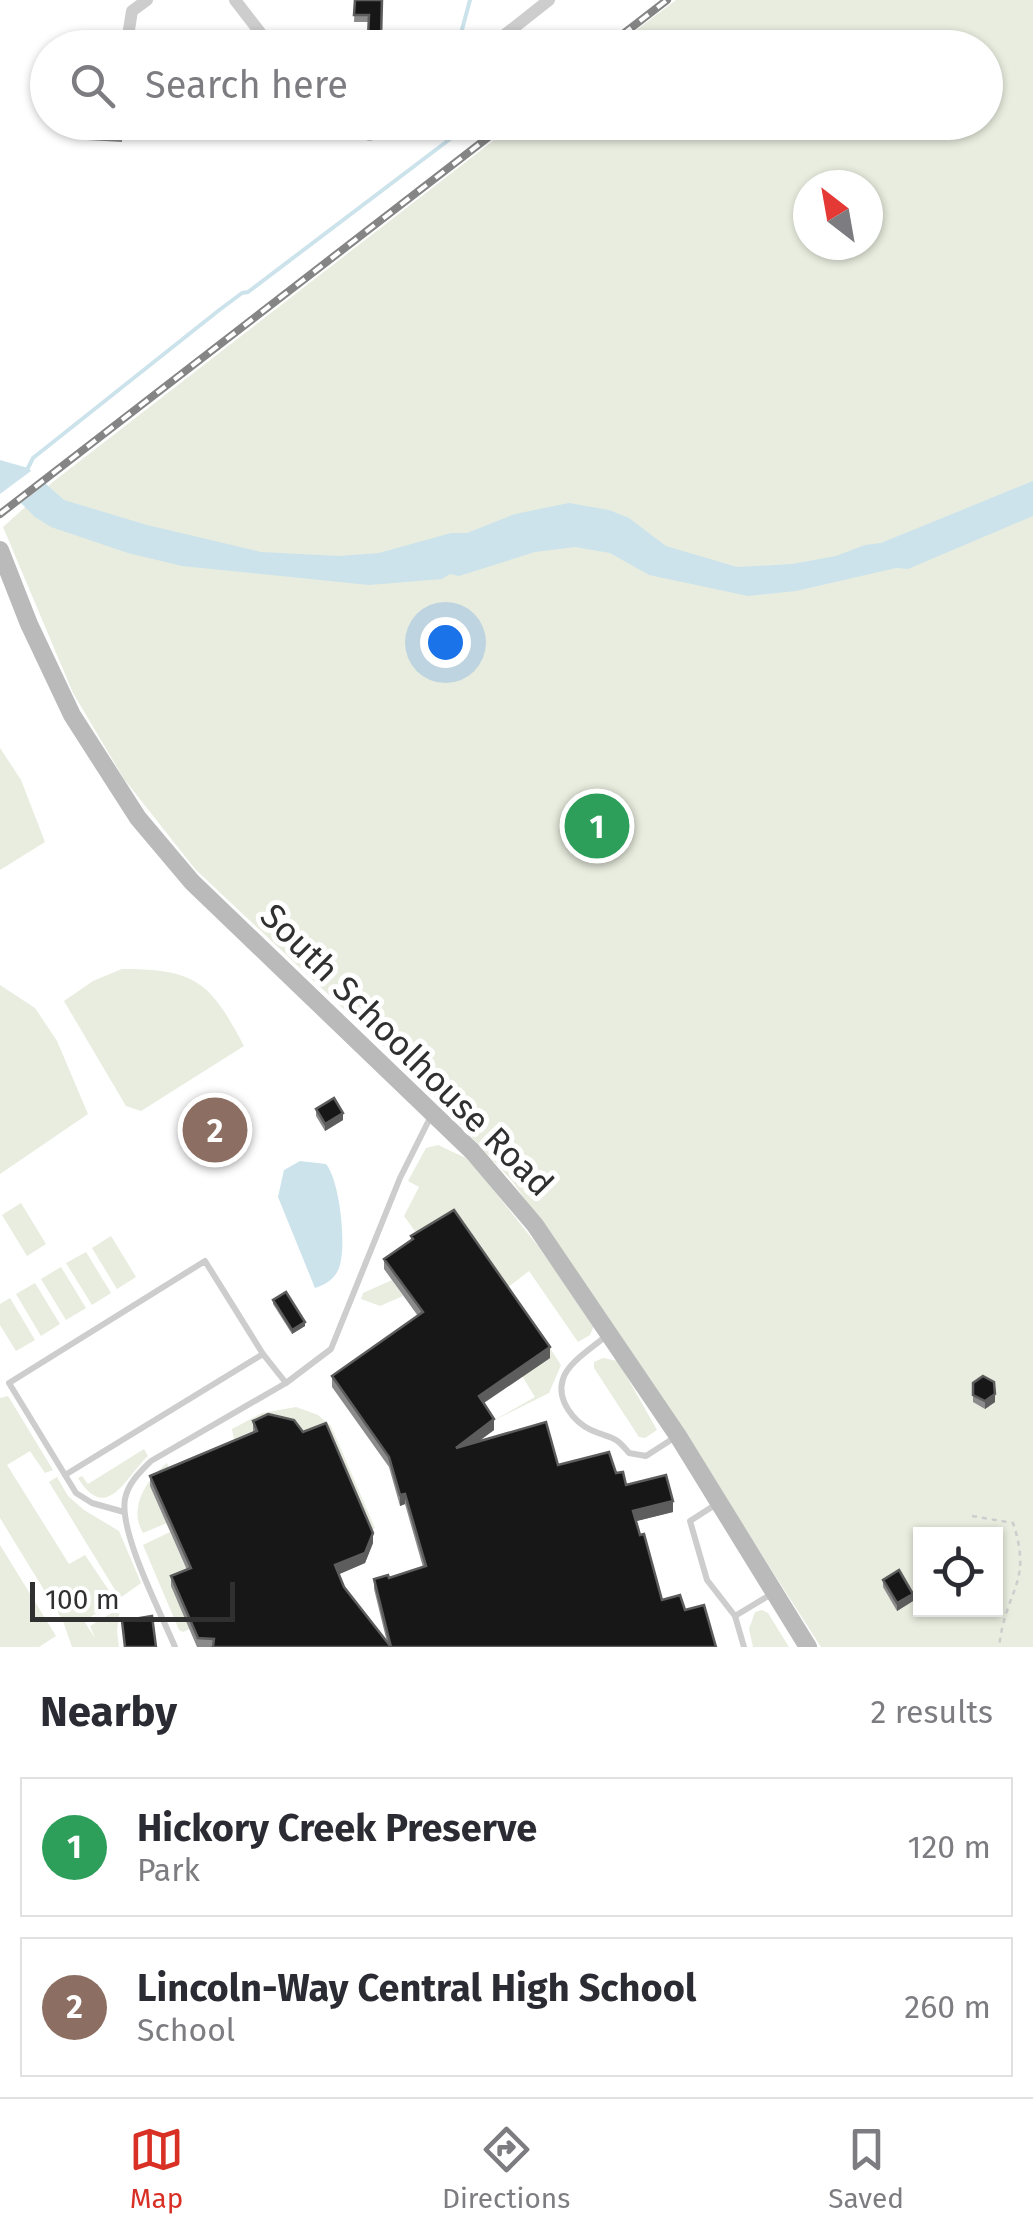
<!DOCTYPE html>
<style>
body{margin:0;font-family:"Fira Sans",sans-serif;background:#f2f2f3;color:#2b2b33}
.controls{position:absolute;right:30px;bottom:30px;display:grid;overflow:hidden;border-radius:0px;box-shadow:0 2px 8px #0004}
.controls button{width:90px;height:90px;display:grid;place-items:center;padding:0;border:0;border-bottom:2px solid #e1e1e2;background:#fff;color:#2b2b33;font:50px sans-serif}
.compass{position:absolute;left:793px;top:170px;width:90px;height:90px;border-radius:50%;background:#fff;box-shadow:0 2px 8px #0004;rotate:329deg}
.scale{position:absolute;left:30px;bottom:25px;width:205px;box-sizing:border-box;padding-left:10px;border:5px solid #303030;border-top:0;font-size:28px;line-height:35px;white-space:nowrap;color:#303030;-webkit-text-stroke:8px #fff;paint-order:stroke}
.you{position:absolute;left:445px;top:642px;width:35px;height:35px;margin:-25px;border:8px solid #fff;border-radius:50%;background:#1a73e8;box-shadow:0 0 0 15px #1a73e833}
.badge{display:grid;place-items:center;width:65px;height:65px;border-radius:50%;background:#d93025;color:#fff;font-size:32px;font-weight:700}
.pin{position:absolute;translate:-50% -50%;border:5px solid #fff;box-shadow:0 2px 10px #0006}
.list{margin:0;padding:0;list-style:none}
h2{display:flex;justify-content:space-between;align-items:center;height:130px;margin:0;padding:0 40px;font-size:42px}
h2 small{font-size:32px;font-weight:400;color:#7c7c81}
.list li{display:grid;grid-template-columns:65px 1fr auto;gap:30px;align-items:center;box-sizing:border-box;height:140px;margin:0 20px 20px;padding:0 20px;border:2px solid #e1e1e2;border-radius:0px}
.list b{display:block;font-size:38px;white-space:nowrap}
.list p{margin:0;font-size:32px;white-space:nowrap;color:#7c7c81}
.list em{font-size:32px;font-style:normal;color:#7c7c81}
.icon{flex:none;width:55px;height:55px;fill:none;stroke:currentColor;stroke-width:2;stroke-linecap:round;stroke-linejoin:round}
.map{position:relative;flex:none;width:1033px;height:1647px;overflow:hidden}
.search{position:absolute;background:#fff;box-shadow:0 2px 8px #0004;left:30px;right:30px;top:30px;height:110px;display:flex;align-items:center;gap:25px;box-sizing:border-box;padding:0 35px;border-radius:55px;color:#7c7c81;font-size:38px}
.sheet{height:450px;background:#fff}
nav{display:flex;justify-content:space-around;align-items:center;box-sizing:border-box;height:140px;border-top:2px solid #e1e1e2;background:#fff;font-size:28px;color:#7c7c81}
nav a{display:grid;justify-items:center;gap:5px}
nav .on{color:#d93025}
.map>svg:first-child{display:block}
.green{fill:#e8eddf;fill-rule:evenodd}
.water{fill:#cce3ec}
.pier{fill:#fff}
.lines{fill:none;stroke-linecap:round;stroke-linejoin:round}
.stream{stroke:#cce3ec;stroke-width:4}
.path{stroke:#cdcdcd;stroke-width:2.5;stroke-dasharray:5 5;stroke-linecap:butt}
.lane{stroke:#cdcdcd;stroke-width:6}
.street{stroke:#cdcdcd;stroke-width:12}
.secondary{stroke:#bababa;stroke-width:18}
.rail-casing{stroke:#858585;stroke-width:8}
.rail{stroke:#fff;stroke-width:4;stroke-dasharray:11;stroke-linecap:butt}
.wall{fill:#8b8b8b}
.shaded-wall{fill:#5d5d5d}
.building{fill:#171717;stroke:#5d5d5d;stroke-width:2.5}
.labels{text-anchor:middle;stroke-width:10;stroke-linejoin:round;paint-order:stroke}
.street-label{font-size:35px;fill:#303030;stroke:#fff}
</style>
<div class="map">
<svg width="1033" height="1647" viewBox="0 0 1033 1647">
<rect width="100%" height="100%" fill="#fff"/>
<g class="green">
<path d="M676,0H1033V1647H821L650,1381L513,1182L418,1079L195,869L124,779L73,693L3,527L54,481L516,123L986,122V48L614,47ZM808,185H868V245H808ZM920,1534H996V1610H920Z"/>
<path d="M0,748L21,780L45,842L0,870Z"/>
<path d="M122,969C196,969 210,982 244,1046L141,1111L126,1106L64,1001L93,981Z"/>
<path d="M0,985L35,1008L57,1041L88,1114L0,1174Z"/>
<path d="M438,1145L466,1158L480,1173L538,1246L594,1326L590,1335L578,1342L529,1271L507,1288L423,1242L404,1216L419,1187L408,1181L426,1148Z"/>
<path d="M21,1203L46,1244L27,1256L2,1215Z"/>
<path d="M111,1236L136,1277L117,1289L92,1248Z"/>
<path d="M86,1252L111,1293L92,1305L66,1263Z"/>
<path d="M61,1267L86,1308L66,1320L41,1279Z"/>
<path d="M392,1280L403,1296L380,1306L361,1299L363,1293Z"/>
<path d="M35,1283L60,1324L41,1336L16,1294Z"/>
<path d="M10,1298L35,1340L16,1351L0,1325V1304Z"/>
<path d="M544,1339L561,1365L549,1393L489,1423L535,1397L522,1376Z"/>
<path d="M603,1358L618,1361L657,1430L645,1438L639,1437L594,1368V1362Z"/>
<path d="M8,1396L53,1470L45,1473L30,1451L7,1465L69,1564L85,1555L116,1601L84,1621L95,1638L90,1626L120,1608L117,1631L119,1647H72L63,1621L0,1518V1398Z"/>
<path d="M296,1407L318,1415L331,1426L375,1528L368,1532L303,1443L267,1425L234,1439L232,1429L262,1413Z"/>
<path d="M144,1449L148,1456C126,1476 107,1525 78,1478L82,1476L88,1484Z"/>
<path d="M167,1463L172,1477L167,1523L143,1533C128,1508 146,1480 167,1463Z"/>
<path d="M57,1477L68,1496L84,1510L119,1531L141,1583L120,1598L49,1482Z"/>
<path d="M170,1532L191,1579L190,1629L183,1632L179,1630L143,1545Z"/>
<path d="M0,1545L56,1636L39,1647H0Z"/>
<path d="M762,1610L768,1613L789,1647H753L749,1629L755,1612Z"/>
</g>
<g class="water">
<path d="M0,460L28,468L64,500L147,525L261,552L339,556L379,553L451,533H467L515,514L569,503L609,510L629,518L666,546L737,567L792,564L836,556L865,545L881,543L1033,481V516L908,569L896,568L796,591L748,596L649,575L610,553L575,547L535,552L459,576L450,574L442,579L369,585L182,566L128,553L51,527L35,517L17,499L0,497Z"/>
<path d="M300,1161L326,1164C340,1181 347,1247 339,1268C335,1279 325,1285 315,1288L278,1197L284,1170Z"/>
</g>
<path class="pier" d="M35,468L49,481L17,506L0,502V494Z"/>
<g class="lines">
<g class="stream">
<path d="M457,48L470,0"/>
<path d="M28,468L33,458L218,311L242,293L248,292L454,136L456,122"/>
</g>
<path class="path" d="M972,1516L1013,1523C1033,1584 1006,1587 999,1647"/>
<g class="lane">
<path d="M607,1335C594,1347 568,1362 563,1379C556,1400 574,1422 591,1430C611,1439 614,1434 629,1453L646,1456L677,1436"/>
<path d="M65,1475L263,1354"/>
<path d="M715,1505L690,1521L707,1580L735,1616L744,1647"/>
<path d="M124,1512L92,1503L76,1493L9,1383L205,1261L263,1354L286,1383"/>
<path d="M735,1616L773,1593"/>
<path d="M175,1647C161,1613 119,1533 125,1499C128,1483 140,1472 151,1461L286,1383L331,1349L400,1178L432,1114"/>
</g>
<g class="street">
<path d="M235,0L272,48"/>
<path d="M127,42L132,11L147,0"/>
<path d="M488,48L549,0"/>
<path d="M333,122L370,135L390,122"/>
</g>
<path class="secondary" d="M0,550L29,624L72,715L138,818L192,882L473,1152L535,1225L678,1436L808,1647"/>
<g class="rail-casing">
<g id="rail">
<path d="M605,48L667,0"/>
<path d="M0,514L508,122"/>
</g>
</g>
<use href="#rail" class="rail"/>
</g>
<g class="wall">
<path d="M355,0H382L381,46L368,45V22H354Z"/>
<path d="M88,122H139L138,133L122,132V142L87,140Z"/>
<path d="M316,1109L343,1120L325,1131L316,1116Z"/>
<path d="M411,1236L550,1358L484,1403L494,1430L479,1441L558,1465L616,1473L626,1485L673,1512L636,1521L662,1600L685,1610L716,1647H197L171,1586V1576L187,1570L150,1486V1476L253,1432V1421L373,1543L365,1563L339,1574L344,1587L387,1642L374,1589V1579L389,1578L423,1567L405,1504L400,1506L389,1467L332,1387V1376L418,1316L384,1269V1259L411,1240Z"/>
<path d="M273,1300L305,1326L292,1334L273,1304Z"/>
<path d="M973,1383L995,1402L985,1409L973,1402Z"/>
<path d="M883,1580L913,1601L897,1611L883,1587Z"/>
</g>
<g class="shaded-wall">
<path d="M343,1113V1120L325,1131V1124Z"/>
<path d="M305,1322V1326L292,1334V1330Z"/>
<path d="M550,1347V1358L479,1406V1396Z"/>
<path d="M995,1394V1402L985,1409V1401Z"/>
<path d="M494,1419V1430L456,1458V1448Z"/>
<path d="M405,1494V1504L400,1506V1495Z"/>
<path d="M673,1501V1512L633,1522V1511Z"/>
<path d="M373,1533V1543L365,1563L335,1576V1565Z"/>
<path d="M913,1594V1601L897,1611V1603Z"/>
</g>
<g class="building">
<path d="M355,0H382L381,38H368L369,15H354Z"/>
<path d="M88,122H138V126L122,125V135L87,132Z"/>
<path d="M334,1098L343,1113L325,1124L316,1109Z"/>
<path d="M454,1210L550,1347L479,1396L494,1419L456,1448L546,1422L558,1465L609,1452L616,1473L623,1472L626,1485L666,1475L673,1501L633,1511L640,1535L644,1534L662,1600L680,1595L685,1610L704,1605L716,1647H391L374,1579L388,1575L389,1578L426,1566L405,1494L400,1495L389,1457L332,1376L423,1312L384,1259L413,1239L411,1236Z"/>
<path d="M286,1292L305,1322L292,1330L273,1300Z"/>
<path d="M983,1376L994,1382L995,1394L985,1401L973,1395V1383Z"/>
<path d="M268,1414L294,1420L303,1432L326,1423L373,1533L365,1553L335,1565L344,1587L391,1647H213L214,1639L198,1638L171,1576L191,1568L150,1476L257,1431L253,1421Z"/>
<path d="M899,1570L913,1594L897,1603L883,1580Z"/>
<path d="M152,1616L156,1647H125L122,1621Z"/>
</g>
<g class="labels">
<g class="street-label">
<text transform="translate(407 1050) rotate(45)" y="12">South Schoolhouse Road</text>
</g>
</g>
</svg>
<div class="controls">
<button><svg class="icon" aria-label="locate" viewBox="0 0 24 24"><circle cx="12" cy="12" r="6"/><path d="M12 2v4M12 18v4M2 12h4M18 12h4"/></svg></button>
</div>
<svg class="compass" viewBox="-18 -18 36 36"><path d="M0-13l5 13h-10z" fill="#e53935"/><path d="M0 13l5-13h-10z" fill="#7c7c81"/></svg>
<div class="scale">100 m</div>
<div class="you"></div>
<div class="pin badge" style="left:597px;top:826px;background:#2e9e5b">1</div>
<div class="pin badge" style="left:215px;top:1130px;background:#8d6e63">2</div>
<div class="search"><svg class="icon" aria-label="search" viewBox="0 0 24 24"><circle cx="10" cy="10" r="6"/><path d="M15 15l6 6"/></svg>Search here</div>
</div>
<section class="sheet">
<h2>Nearby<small>2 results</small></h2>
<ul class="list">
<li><span class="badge" style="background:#2e9e5b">1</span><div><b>Hickory Creek Preserve</b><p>Park</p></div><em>120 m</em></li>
<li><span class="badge" style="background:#8d6e63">2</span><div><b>Lincoln-Way Central High School</b><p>School</p></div><em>260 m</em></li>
</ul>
</section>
<nav>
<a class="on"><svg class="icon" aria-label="map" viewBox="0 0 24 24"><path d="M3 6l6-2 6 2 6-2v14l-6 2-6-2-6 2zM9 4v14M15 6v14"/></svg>Map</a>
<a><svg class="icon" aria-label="directions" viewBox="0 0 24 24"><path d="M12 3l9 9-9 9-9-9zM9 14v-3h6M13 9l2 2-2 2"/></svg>Directions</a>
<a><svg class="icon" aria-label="saved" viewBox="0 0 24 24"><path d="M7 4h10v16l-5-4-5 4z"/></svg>Saved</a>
</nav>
